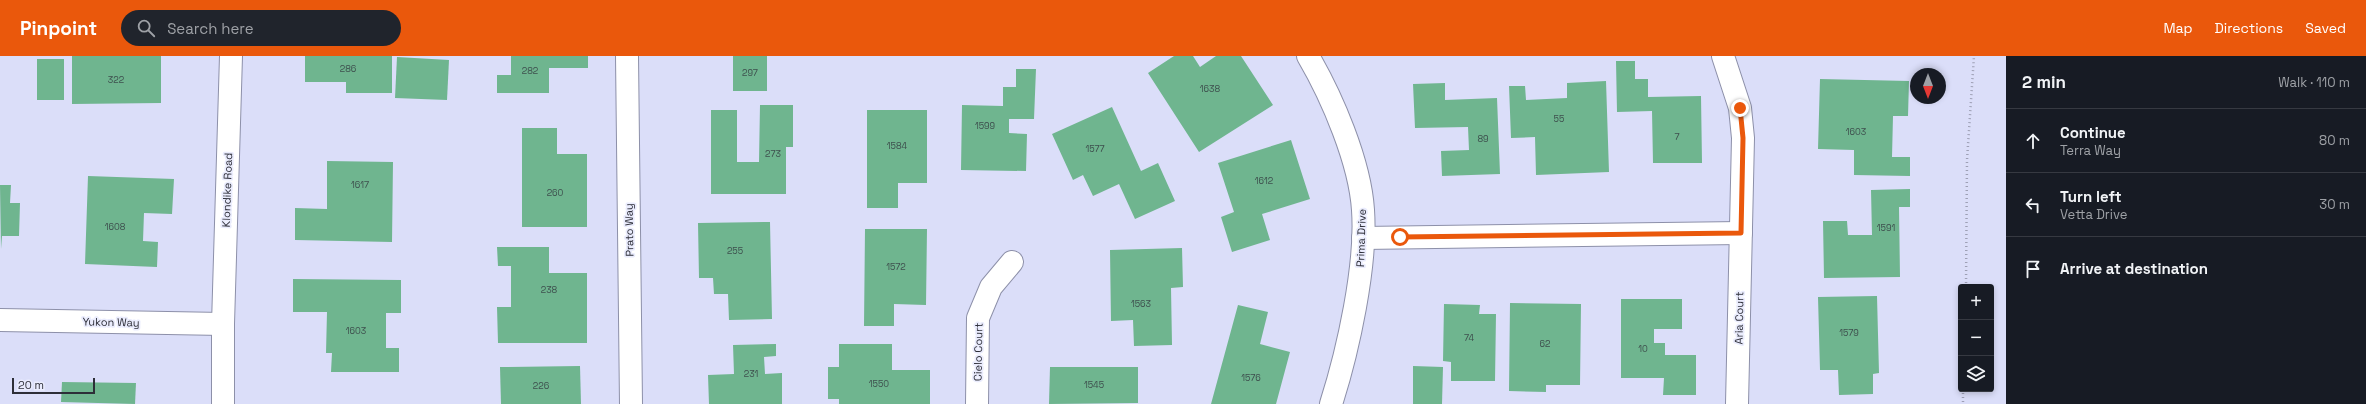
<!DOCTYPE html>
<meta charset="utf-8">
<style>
body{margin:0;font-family:"Space Grotesk",sans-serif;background:#20242c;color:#f1f3f6}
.controls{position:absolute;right:12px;bottom:12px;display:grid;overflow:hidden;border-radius:4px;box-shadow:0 2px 6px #0003}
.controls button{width:36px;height:36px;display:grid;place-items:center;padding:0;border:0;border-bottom:1px solid #363941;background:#171b24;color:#f1f3f6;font:20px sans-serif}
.compass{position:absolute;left:1910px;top:12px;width:36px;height:36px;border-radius:50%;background:#171b24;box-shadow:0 2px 6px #0003;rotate:180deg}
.scale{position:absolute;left:12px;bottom:10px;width:83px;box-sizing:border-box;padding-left:4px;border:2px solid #2d2e38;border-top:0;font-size:11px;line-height:14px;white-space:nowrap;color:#2d2e38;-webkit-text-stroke:3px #eaecfd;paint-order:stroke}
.stop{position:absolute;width:12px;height:12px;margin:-9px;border:3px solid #ea580c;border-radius:50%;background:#fff}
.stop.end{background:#ea580c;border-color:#fff;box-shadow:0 1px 4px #0008}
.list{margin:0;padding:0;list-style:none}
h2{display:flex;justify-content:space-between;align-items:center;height:52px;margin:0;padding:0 16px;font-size:17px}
h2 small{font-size:13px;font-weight:400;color:#9ea1a6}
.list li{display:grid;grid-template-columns:26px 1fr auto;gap:12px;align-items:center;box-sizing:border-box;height:64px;padding:0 16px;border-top:1px solid #363941}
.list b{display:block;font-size:15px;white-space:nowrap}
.list p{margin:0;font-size:13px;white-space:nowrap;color:#9ea1a6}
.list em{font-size:13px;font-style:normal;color:#9ea1a6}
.icon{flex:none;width:22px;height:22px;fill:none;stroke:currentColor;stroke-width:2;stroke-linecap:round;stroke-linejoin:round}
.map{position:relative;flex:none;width:2006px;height:348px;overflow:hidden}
header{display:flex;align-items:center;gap:24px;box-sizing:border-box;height:56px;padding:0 20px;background:#ea580c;color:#fff}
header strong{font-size:19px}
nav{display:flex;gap:22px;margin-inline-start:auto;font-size:14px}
.search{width:280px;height:36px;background:#20242c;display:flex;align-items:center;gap:10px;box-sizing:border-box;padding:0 14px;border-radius:22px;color:#9ea1a6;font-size:15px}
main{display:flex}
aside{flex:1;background:#171b24}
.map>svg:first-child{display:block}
.building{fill:#6fb58f}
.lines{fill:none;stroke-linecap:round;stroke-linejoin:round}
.minor-casing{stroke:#8d90a9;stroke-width:24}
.path{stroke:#9ea0b5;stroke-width:2.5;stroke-dasharray:1 3;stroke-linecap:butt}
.minor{stroke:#fff;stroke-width:22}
.route{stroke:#ea580c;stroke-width:5}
.labels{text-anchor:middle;stroke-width:3.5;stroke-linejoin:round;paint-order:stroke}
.number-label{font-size:9px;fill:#3e504e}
.street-label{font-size:11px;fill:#2d2e38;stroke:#eaecfd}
</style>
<header>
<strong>Pinpoint</strong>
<div class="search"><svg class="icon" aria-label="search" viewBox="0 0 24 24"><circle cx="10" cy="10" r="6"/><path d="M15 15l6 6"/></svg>Search here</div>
<nav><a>Map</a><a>Directions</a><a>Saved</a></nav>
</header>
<main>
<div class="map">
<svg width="2006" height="348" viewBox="0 0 2006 348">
<rect width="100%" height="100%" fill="#dbdef9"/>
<g class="building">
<path d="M72,0H161V47L72,48Z"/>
<path d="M305,0H392V37H346V26H305Z"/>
<path d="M511,0H588V12H549V37H497V19H511Z"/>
<rect x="733" y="0" width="34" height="35"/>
<path d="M1174,0H1193L1200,11L1216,0H1241L1273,49L1199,96L1148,17Z"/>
<path d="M397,1L449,4L447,44L395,42Z"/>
<rect x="37" y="3" width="27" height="41"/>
<path d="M1616,5H1635V23H1648V41L1701,40L1702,107H1653L1652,55L1617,56Z"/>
<path d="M1016,13H1036L1034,63H1009V77L1027,78L1026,115L961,114L962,49L1003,50V31H1016Z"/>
<path d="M1820,23L1909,25L1908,60H1893L1892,101H1910V120L1854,119V94L1818,93Z"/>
<path d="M1606,25L1609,116L1536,119L1535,81L1511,82L1509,30H1525L1526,44L1567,42V27Z"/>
<path d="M1445,27V44L1497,42L1500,118L1442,120L1441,95L1469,94L1468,71L1415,72L1413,28Z"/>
<path d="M760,49H793V91H786V138H711V54H737V106H759Z"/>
<path d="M1112,51L1141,115L1158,107L1175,145L1135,163L1119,128L1093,140L1083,119L1073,124L1052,78Z"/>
<path d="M867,54H927V127H898V152H867Z"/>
<path d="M522,72H557V98H587V171H522Z"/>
<path d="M1291,84L1310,143L1262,158L1270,184L1232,196L1221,161L1234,156L1218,107Z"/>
<path d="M327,105L393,106L392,186L295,184V152L327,153Z"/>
<path d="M88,120L174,123L172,158L144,157L143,185L158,186L157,211L85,208Z"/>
<path d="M0,129H11L10,147H20L19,180H2L1,193Z"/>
<path d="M1910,133V151H1899L1900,221L1824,222L1823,165H1847L1848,179H1872L1871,134Z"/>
<path d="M770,166L772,263L729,264L728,238H714L713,222H699L698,167Z"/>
<path d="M865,173H927L926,249L894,248V270H864Z"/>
<path d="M497,191H549V217H587V287H498L497,251H511V210H498Z"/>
<path d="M1182,192L1183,231L1171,232L1172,289L1134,290L1133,264L1111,265L1110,194Z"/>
<path d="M293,223L401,224V257H386V292H399V316H331L332,297H326L327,256H293Z"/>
<path d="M1877,240L1879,317L1873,318V338L1839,339L1838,314H1820L1818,241Z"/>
<path d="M1621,243H1682V273H1654V287H1665V299H1696V339H1663L1664,322H1621Z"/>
<path d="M1510,247L1581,248L1580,329H1546V336L1509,335Z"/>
<path d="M1444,248L1480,249L1479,258H1496L1495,325H1451V306L1443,305Z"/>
<path d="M1238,249L1268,256L1260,288L1290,296L1276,348H1211Z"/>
<path d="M776,288V300L764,301L765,318L782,317V348H709L708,319L734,318L733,289Z"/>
<path d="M839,288H892V314H930V348H839V343H828V311H839Z"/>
<path d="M580,310L581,348H501L500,311Z"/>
<path d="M1413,310L1443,311L1442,348H1413Z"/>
<path d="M1050,311H1138V347L1049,348Z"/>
<path d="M62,326L136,327L135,348L61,346Z"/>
</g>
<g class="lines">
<g class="minor-casing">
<g id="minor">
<path d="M627,0L631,348"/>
<path d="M1308,0C1332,41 1360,106 1363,154C1367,209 1348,295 1331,348"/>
<path d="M1723,0L1740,52L1743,82L1737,348"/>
<path d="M1363,182L1741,177"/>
<path d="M0,264L223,268"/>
<path d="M223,348V268L231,0"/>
<path d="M977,348L978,262L991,231L1012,206"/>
</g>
</g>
<g class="path">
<path d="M1966,231L1967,104L1974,0"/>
<path d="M1963,333V348"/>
</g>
<use href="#minor" class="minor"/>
</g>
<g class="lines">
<path class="route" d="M1400,181L1741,177L1743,82L1740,52"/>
</g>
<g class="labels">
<g class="number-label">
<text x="348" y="16">286</text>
<text x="530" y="18">282</text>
<text x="750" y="20">297</text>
<text x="116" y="27">322</text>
<text x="1210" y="36">1638</text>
<text x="1559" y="66">55</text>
<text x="985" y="73">1599</text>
<text x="1856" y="79">1603</text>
<text x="1677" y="84">7</text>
<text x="1483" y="86">89</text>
<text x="897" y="93">1584</text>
<text x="1095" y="96">1577</text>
<text x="773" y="101">273</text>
<text x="1264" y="128">1612</text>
<text x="360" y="132">1617</text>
<text x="555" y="140">260</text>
<text x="115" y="174">1608</text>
<text x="1886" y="175">1591</text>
<text x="735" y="198">255</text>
<text x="896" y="214">1572</text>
<text x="549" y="237">238</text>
<text x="1141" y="251">1563</text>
<text x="356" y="278">1603</text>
<text x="1849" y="280">1579</text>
<text x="1469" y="285">74</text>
<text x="1545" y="291">62</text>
<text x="1643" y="296">10</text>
<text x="751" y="321">231</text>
<text x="1251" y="325">1576</text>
<text x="879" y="331">1550</text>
<text x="1094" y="332">1545</text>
<text x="541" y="333">226</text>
</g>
<g class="street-label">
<text transform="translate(227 134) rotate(-88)" y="4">Klondike Road</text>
<text transform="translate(629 174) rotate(-91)" y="4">Prato Way</text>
<text transform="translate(1361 182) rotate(-88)" y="4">Prima Drive</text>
<text transform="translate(1739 262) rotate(-89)" y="4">Aria Court</text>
<text transform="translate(111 266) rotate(1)" y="4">Yukon Way</text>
<text transform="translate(978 296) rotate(-89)" y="4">Cielo Court</text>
</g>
</g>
</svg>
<div class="controls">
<button>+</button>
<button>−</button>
<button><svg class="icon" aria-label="layers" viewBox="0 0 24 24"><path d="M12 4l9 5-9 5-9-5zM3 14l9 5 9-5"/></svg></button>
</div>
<svg class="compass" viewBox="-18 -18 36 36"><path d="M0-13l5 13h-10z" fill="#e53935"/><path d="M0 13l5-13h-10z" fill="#9ea1a6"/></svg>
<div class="scale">20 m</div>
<div class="stop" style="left:1400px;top:181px"></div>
<div class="stop end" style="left:1740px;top:52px"></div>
</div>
<aside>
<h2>2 min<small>Walk · 110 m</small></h2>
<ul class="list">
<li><svg class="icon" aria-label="ahead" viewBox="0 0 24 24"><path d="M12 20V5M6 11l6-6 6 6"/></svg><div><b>Continue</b><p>Terra Way</p></div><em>80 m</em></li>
<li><svg class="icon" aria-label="left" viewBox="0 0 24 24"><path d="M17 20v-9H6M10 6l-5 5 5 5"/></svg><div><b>Turn left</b><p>Vetta Drive</p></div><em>30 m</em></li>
<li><svg class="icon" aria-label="arrive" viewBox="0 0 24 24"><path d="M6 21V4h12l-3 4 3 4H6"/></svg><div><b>Arrive at destination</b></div></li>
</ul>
</aside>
</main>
